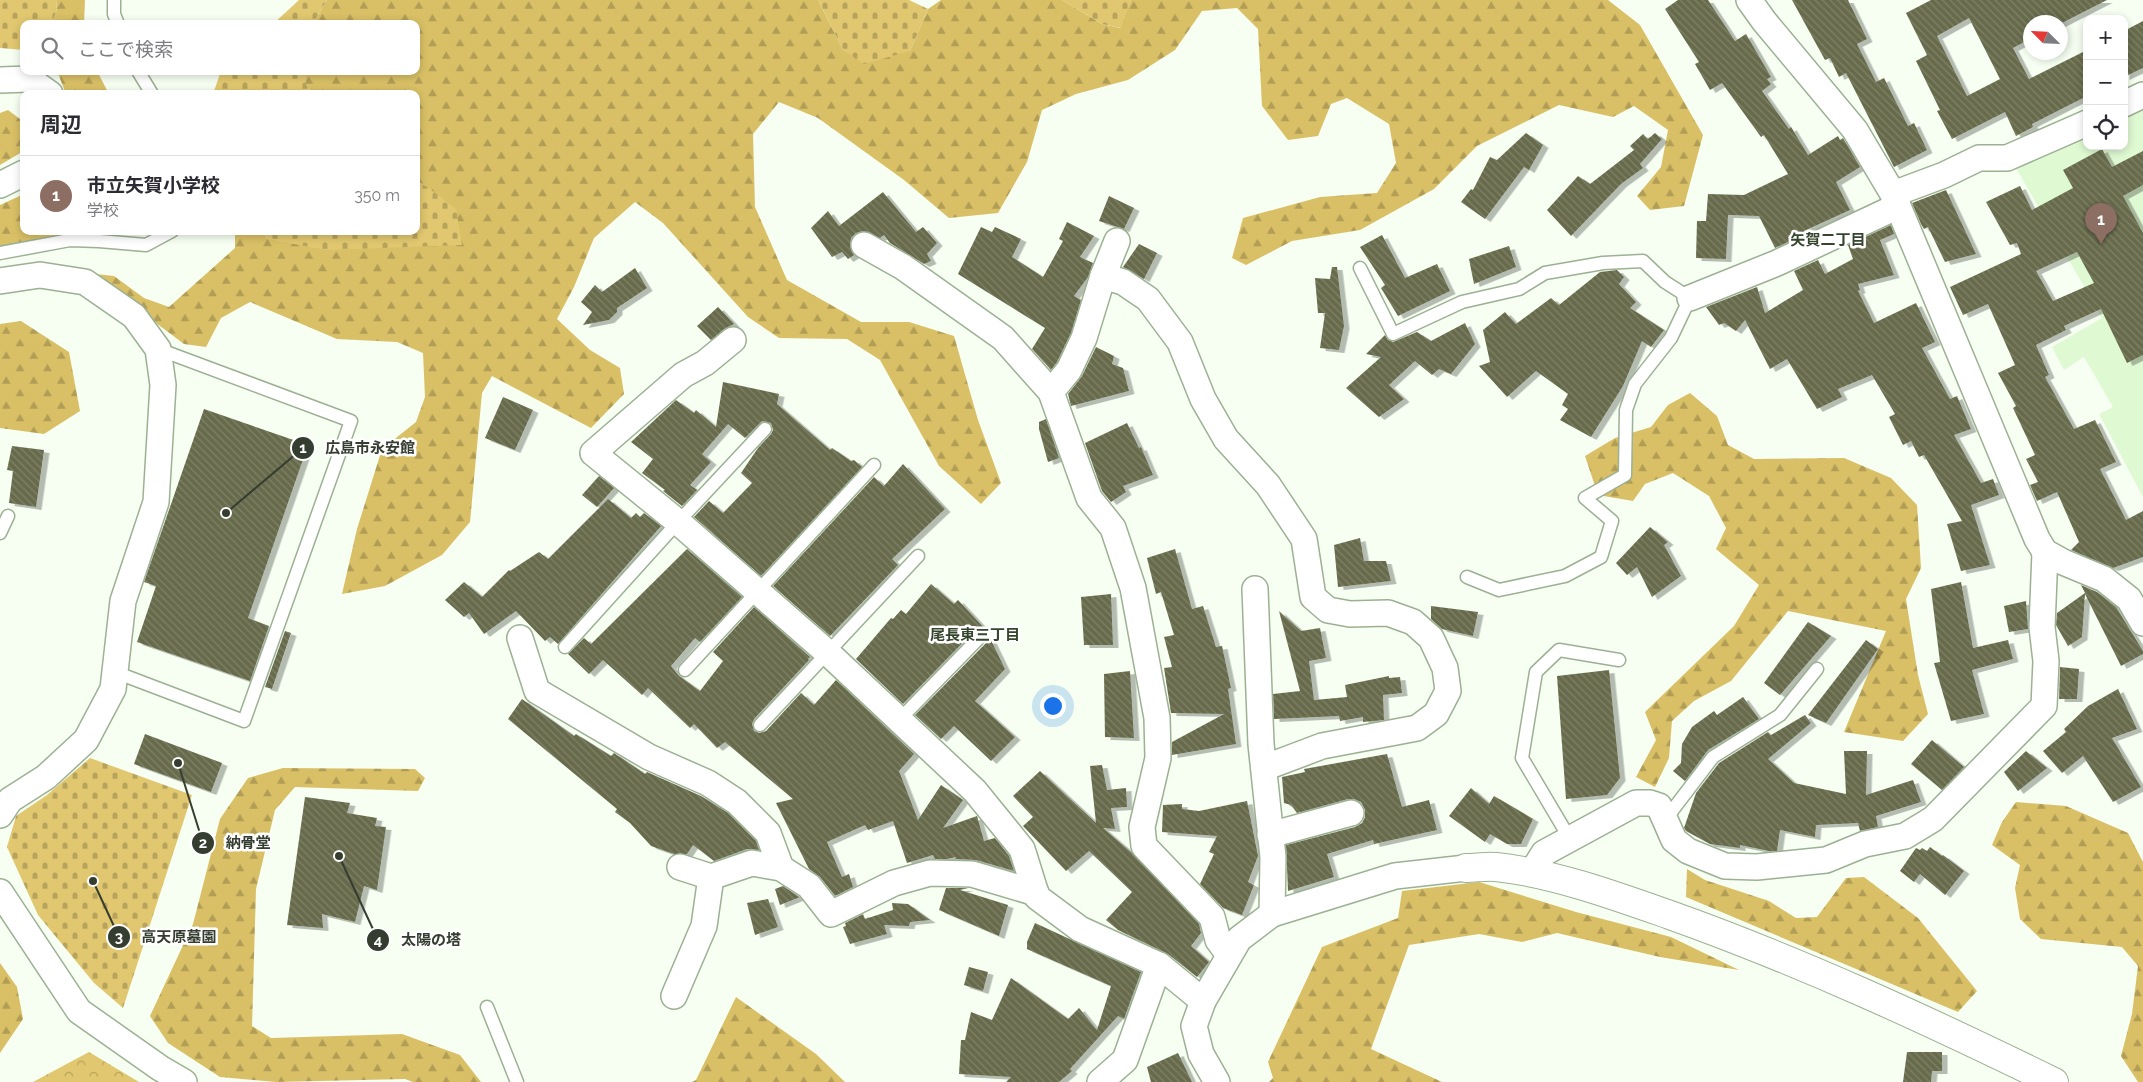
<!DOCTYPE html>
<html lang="ja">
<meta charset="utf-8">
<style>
body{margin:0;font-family:Raleway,"Noto Sans JP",sans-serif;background:#f7f7f7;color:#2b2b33}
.controls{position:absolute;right:15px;top:15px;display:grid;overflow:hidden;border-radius:10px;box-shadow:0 2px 8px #0003}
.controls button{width:45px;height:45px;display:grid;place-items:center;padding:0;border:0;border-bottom:1px solid #e1e1e2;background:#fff;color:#2b2b33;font:25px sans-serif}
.compass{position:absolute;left:2023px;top:15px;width:45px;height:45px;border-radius:50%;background:#fff;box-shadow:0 2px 8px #0003;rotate:294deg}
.you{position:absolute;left:1052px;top:705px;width:18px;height:18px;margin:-12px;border:4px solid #fff;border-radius:50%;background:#1a73e8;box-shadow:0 0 0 8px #1a73e833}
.badge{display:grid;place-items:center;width:32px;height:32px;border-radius:50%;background:#111827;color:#fff;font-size:16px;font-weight:700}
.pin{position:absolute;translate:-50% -41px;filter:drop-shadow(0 1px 2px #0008)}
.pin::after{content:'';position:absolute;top:26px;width:18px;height:15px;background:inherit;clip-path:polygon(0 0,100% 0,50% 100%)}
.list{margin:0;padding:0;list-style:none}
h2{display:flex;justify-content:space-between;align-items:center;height:65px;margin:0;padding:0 20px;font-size:21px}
h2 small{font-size:16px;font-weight:400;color:#7c7c81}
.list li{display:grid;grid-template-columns:32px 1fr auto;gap:15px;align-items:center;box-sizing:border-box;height:80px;padding:0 20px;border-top:1px solid #e1e1e2}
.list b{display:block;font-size:19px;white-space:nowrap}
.list p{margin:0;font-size:16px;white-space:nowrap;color:#7c7c81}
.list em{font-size:16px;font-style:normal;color:#7c7c81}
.icon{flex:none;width:28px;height:28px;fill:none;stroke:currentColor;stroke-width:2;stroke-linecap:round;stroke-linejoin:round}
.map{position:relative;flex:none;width:2143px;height:1082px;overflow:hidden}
.search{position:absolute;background:#fff;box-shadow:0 2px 8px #0003;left:20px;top:20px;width:400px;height:55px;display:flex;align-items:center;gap:12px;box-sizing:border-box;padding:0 18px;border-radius:10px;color:#7c7c81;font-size:19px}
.panel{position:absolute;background:#fff;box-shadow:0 2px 8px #0003;left:20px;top:90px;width:400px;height:145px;border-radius:10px}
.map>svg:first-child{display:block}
.built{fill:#dff9d3}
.forest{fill:url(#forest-firs)}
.cemetery{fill:url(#cemetery-stones)}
.park{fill:url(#park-crowns)}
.building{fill:url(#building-back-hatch);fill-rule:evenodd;filter:url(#shadow)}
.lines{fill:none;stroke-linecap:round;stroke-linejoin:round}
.service-casing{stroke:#9cb093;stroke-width:15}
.minor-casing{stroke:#9cb093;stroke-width:28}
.tertiary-casing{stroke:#9cb093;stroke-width:30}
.service{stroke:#fff;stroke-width:12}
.minor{stroke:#fff;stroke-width:25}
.tertiary{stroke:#fff;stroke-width:28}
.labels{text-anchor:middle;stroke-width:5;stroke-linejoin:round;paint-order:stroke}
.neighbourhood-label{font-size:15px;font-weight:bold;fill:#36462e;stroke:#fff}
.leader{fill:none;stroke:#353d31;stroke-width:2}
.callout-dot{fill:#353d31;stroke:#fff;stroke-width:2}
.mark-label{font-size:15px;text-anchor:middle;font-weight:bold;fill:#fff}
.callout-label{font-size:15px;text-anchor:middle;font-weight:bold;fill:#353d31;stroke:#fff;stroke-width:5;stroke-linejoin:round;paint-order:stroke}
</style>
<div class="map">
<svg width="2143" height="1082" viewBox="0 0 2143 1082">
<defs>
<pattern id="forest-firs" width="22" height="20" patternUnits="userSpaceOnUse" patternTransform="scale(1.25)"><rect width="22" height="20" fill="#d9c066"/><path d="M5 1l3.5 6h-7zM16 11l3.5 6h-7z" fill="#b19d55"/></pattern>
<pattern id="cemetery-stones" width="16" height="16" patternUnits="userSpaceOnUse" patternTransform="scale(1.25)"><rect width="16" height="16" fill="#e1c76f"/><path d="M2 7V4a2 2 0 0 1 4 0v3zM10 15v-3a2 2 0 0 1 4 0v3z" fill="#b7a35c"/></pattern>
<pattern id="park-crowns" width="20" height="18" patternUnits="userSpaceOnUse" patternTransform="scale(1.25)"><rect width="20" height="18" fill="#e1c76f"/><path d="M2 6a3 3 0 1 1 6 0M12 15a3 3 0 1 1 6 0" fill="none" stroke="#b7a35c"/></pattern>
<pattern id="building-back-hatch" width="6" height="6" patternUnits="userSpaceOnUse" patternTransform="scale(1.25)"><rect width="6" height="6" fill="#676b4c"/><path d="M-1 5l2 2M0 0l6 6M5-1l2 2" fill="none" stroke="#7e8269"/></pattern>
<filter id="shadow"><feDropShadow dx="5.5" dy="3" stdDeviation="0" flood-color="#0004"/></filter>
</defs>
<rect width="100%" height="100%" fill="#f6fff2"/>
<path class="built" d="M2143,104V497L2099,414L2113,407L2084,357L2064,370L2052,347L2102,318L2016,168L2087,133V146H2124V114Z"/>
<g class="forest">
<path d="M56,0H85L84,24H52L57,9Z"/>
<path d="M327,0H818L843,50L910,51L928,9L941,0H1062L1102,24L1120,28L1131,0H1608L1640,25L1703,135L1684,206L1650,210L1637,196L1661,167L1668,130L1634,106L1613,117L1559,105L1477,146L1434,189L1360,230L1292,241L1246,265L1232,258L1243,218L1320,197L1377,193L1396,163L1389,124L1347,98L1331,104L1318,136L1288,140L1262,106L1258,29L1237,8L1202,11L1175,50L1128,80L1076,94L1042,110L1027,162L998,213L949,218L904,180L818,118L779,102L753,134L755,207L787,280L861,322H909L954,336L978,420L1001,483L981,504L939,466L880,360L847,339L779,338L748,317L663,223L635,202L594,238L574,287L557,319L590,350L620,368L624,394L591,428L492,376L482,393L470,522L442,555L385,586L342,594L357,529L382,449L416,422L425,397L423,353L397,342L337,339L250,302L221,318L206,347L184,344L156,323L97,289L86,273L114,276L144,298L169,307L235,248V231H264L267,239L462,245L426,186L416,181V94H312L306,84V71H416V24H313Z"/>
<path d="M57,71H97L109,94H66Z"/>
<path d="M8,110L24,122V146L22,152L0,165V113Z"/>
<path d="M24,194V231H127L124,233L64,234L0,247V205Z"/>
<path d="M21,321L69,352L80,411L44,434L0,428V324Z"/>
<path d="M1690,393L1717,416L1728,445L1754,459L1844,458L1891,478L1917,505L1921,568L1906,599L1918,675L1928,714L1903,741L1844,732L1886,631L1788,611L1731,681L1694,701L1672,721L1669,758L1655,787L1636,777L1656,740L1645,712L1734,626L1759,585L1716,549L1726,528L1709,496L1673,473L1645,484L1633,501L1598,495L1585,456L1615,438L1651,427L1668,405Z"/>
<path d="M283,768L415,769L425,778L418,791L295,787L275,810L256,889L252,1026L271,1038L402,1034L460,1055L481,1082H413L405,1079L276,1082L220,1077L168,1043L150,1016L193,924L220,819L248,778Z"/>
<path d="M2016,802L2066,806L2128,833L2143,862V1082H2138L2121,1056L2132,1014L2138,966L2122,947L2041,939L2020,919L2015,888L2020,865L1992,845L2002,822Z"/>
<path d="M1687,869L1705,880L1769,901L1796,918L1817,917L1846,878L1864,877L1918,918L1977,991L1958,1012L1686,897Z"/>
<path d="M1479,882L1576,912L1671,937L1739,970L1660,957L1557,933L1522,942L1479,934L1409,945L1371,1049L1442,1082H1269L1273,1078L1268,1062L1322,947L1398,918L1402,891Z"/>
<path d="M0,963L17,987L23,1019L0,1053Z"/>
<path d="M736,997L816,1054L845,1082H692L696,1080Z"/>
</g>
<g class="cemetery">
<path d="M0,0H56L57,9L52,24H24V50L0,48Z"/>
<path d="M299,0H327L313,24H273Z"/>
<path d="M818,0H909L928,9L910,51L864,64L843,50Z"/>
<path d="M1062,0H1131L1121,28L1102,24Z"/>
<path d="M221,71H306V84L312,94H213Z"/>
<path d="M416,181L426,186L456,209L462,245L326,250L267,239L264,231H416Z"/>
<path d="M90,758L192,795L123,1008L94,983L38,915L7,847L16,816L47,795Z"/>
</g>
<path class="park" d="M89,1052L139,1082H33Z"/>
<g class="building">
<path d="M1678,0H1708L1735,41L1746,34L1771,77L1767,79L1771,84L1762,91L1789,129L1791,127L1808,155L1838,136L1840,140L1843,138L1860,167L1836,182L1850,210L1804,231L1805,234L1775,248L1759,216L1728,215L1726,259L1696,258L1697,221H1706L1708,194L1744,195L1788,174L1764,135L1761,137L1722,83L1710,90L1695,64L1699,62L1665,9Z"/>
<path d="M1792,0H1848L1867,39L1857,44L1876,82L1884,78L1908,126L1914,123L1927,150L1894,167L1846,73L1839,77L1830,58L1825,60Z"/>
<path d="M1931,0H2107L2060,24L2030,22V39L2013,48L2029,79L2087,50V96L2032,124L2033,127L2016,136L2005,112L1952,139L1937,111L1940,110L1916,61L1927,55L1906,13ZM1969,18L2000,79L1967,96L1937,36Z"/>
<path d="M2143,21V68L2124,77V31Z"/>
<path d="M1526,133L1543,145L1529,170L1524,167L1485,219L1461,202L1471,189L1473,190L1490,157L1497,160Z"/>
<path d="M1655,133L1662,139L1640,164L1643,168L1621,184L1571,236L1547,210L1578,176L1590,184L1634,150L1630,146L1643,134L1648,139Z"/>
<path d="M2102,149L2112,167L2143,151V185L2123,196L2143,233V355L2127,363L2101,309L2064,326L2066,330L2036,345L2049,375L2045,377L2074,429L2095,420L2116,462L2100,469L2126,520L2143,511V557L2113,568L2071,550L2079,542L2057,492L2037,501L2030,485L2038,482L2026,459L2035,455L2013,408L2016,406L1998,373L2015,365L1988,304L1963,315L1950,287L2021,254L2017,243L2010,245L1986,202L2020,186L2032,210L2073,188L2063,170ZM2077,252L2094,283L2053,301L2036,271Z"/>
<path d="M1946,190L1976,254L1945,262L1928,227L1924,229L1921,224L1912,203Z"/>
<path d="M883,192L916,232L923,227L937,243L927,254L931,261L924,264L890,243L884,235L880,238L864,231L856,233L851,238L850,246L854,255L848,259L842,252L832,257L811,228L828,211L839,226Z"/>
<path d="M1109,196L1134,208L1124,229L1099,221Z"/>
<path d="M1067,222L1094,236L1080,257L1093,263L1088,277L1074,296L1081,300L1071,333L1057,362L1051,370L1032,349L1045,328L958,274L981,227L992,232L995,227L1021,239L1012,257L1043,277L1063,241L1059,239Z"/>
<path d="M1891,225L1894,234L1880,240L1894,275L1858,284L1860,290L1858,291L1874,323L1916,303L1935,342L1922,348L1950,399L1957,396L1971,429L1954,435L1981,483L1993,479L1999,495L1971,505L1990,565L1961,571L1947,524L1962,521L1924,455L1919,457L1911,441L1903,445L1889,417L1895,414L1872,375L1838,389L1842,397L1817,409L1787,359L1770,369L1745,320L1736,331L1724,323L1719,325L1706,307L1757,287L1765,313L1803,290L1794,271L1818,260L1825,274L1853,259L1848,245Z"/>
<path d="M1382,235L1405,278L1437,264L1450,291L1398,316L1381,288L1385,285L1360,247Z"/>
<path d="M1139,244L1157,253L1144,279L1123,267Z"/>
<path d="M1509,246L1516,267L1474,284L1469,259Z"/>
<path d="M1332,267H1337L1344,326L1339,350L1320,348L1325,313H1318L1315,278L1330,279Z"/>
<path d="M635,268L647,288L617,308V312L609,320L583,325L592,312L581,302L595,285L602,292Z"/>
<path d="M1617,270L1624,277L1619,284L1636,302L1630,308L1664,330L1651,347L1642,341L1623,386L1591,437L1560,420L1568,409L1562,405L1568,394L1536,371L1507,397L1479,366L1490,362L1483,330L1505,312L1516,324L1551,298L1559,305L1600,272Z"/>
<path d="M718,307L734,324L724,329L711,340L697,326Z"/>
<path d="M1465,323L1475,344L1451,374L1439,369L1432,375L1415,361L1389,385L1404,399L1379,417L1346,388L1381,357L1366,354L1385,335L1388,340L1393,342L1417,332L1431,341Z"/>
<path d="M1096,347L1114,356L1112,364L1123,368L1129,391L1071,406L1068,394L1082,376Z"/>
<path d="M723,382L779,394L777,404L830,450L832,448L851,461L854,460L862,467L761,576L694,517L709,501L723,513L752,483L741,473L758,448L771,434L773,430L771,423L762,421L745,438L728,424L702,454L711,462L690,485L697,490L682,506L663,491L665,490L642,473L653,459L631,442L676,400L694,413L696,410L716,427Z"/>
<path d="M503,397L533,410L515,450L485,438Z"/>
<path d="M204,409L308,445L248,618L269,626L250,681L137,642L156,586L144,582Z"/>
<path d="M1046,419L1059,458L1048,462L1039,429V422Z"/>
<path d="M1127,423L1139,448L1141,447L1153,475L1123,486L1126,492L1111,502L1102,491L1085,443Z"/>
<path d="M12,446L44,450L36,507L9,503L13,471L7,470Z"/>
<path d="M903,464L945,509L892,559L898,565L830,636L773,586L874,477L884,486Z"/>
<path d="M599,476L614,488L597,507L582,495Z"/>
<path d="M608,499L631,518L636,513L640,517L644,513L661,526L558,644L550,637L545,641L516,611L484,634L469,613L464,617L445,600L464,582L482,597L509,570L510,571L539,552L548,559Z"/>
<path d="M1650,527L1668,542L1664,545L1681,576L1652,597L1637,567L1627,575L1616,563Z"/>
<path d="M1360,538L1364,561H1386L1391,581L1338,587L1334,545Z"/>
<path d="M687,549L742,597L700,642L695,638L671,666L679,676L700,691L723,661L713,652L754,607L810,657L808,659L809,660L754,719L752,724L754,731L759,733L766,731L801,693L814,705L836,680L914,754L899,771L918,820L941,785L963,800L943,828L977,816L984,841L995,838L1009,856L1014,871L976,860L955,859L956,857L947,859H935L933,855L907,863L893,821L868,830L865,825L827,842L842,877L849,874L853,887L835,896L820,877L809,869L776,803L793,799L725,742L717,748L694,724L690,728L648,688L642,695L603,660L589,674L568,654L584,638L591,644Z"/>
<path d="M1175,549L1192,609L1203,606L1216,647L1222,646L1231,688L1228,689L1236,744L1172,755V742L1224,714L1171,713L1164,668L1172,667L1164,637L1174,635L1161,592L1156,594L1147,558Z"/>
<path d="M1961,582L1973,648L2008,640L2013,659L1972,670L1984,714L1951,721L1934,663L1940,662L1931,589Z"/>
<path d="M931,584L954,604L958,600L986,630L979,628L975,630L903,704L856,659L891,618L893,619L901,610L906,614Z"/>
<path d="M2081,585L2097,592L2116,607L2143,651V654L2121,666L2085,594L2082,637L2068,646L2056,625L2057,613L2085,593Z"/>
<path d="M1111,594L1113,645H1084L1081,597Z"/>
<path d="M2026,601L2028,629L2009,632L2004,606Z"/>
<path d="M1431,606L1478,612L1473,636L1442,629L1431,619Z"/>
<path d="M1279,611L1301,631L1320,628L1326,658L1309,661L1314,700L1347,697L1345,685L1389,676V678L1400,677L1402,693L1383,695L1384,720L1363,722V717L1340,721L1339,716L1274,719L1273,694L1300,691Z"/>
<path d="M1808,622L1831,636L1780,695L1764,683Z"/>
<path d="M285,631L291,633L272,689L265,687Z"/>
<path d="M989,636L1005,669L975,701L1015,737L991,761L954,726L941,739L915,715L987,642Z"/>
<path d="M1866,640L1878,649L1826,723L1808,715Z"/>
<path d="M2060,667L2079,669L2077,699H2059Z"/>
<path d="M1609,670L1620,778L1607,795L1566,799L1557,676Z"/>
<path d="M1130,671L1134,738L1105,737L1104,674Z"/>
<path d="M2118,689L2137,729L2112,738L2141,787L2113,802L2083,756L2062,773L2043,751L2066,732L2064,729L2088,706Z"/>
<path d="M1743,697L1759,719L1708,750L1685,781L1673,771L1681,763L1682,744L1692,727L1714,711L1717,715Z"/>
<path d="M522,699L574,736L576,734L611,756L614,753L645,774L647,772L701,796L728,813L756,841L759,850L747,849L714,861L693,845L687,854H674L651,846L630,823L615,812L617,809L508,719Z"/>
<path d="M1805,715L1811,723L1768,759L1794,783L1846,794L1844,751H1867L1866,795L1913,780L1921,802L1876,816L1878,827L1860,831L1858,823L1816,825L1815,837L1780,830L1777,851H1769L1740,845V848L1710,844L1686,831L1684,828L1696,793L1719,763L1768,732L1771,735Z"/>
<path d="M145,734L222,763L211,792L134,764Z"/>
<path d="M1932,740L1964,767L1942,790L1911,764Z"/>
<path d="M2026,751L2047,768L2018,791L2004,772Z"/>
<path d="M1387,754L1402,807L1429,800L1437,830L1374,844L1373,840L1327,854L1334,877L1288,891L1286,845L1355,827L1362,823L1365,817V810L1361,802L1354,799H1348L1297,813L1291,805L1284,803L1282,777L1305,772L1304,769Z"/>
<path d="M1102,765L1107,790L1126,788L1127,807L1111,808L1115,829L1103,828L1132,853L1199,924L1201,933L1191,946L1209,962L1197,977L1168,954L1118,930L1106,920L1132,892L1089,851L1066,871L1023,826L1033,817L1013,796L1040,771L1096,823L1090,766Z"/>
<path d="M1471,788L1489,804L1494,796L1533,819L1521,844H1507L1490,834L1485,842L1449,816Z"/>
<path d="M305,797L350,803L347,813L377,818L375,826L386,827L377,890L364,886L355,922L322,914L323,928L287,925Z"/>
<path d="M1247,801L1258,856L1248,882L1254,885L1242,915L1223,908L1200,884L1214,854L1209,852L1217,836L1162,832L1163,805L1182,804V809L1199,811Z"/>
<path d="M1930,847L1942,856L1943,855L1964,871L1945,895L1920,874L1914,882L1900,871L1916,848L1920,850L1922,848L1927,851Z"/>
<path d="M783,886L799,897H800L780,905L775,889Z"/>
<path d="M946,888H968L960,890L1008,905L999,936L939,910Z"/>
<path d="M768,899L778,927L755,935L747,903Z"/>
<path d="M892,903L908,904L930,920L910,922L909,926L884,925L887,934L850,944L843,927L846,926L845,923L863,914L865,919L893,910Z"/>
<path d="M1035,923L1141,972L1124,1019L1118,1016L1070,1069L1072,1071L1059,1082H1006L1011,1077L959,1074L961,1040H965L971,1012L992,1020L1011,978L1068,1019L1079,1008L1097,1030L1111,986L1027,949V942Z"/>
<path d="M969,967L988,972L983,991L964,985Z"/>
<path d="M1907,1052H1942V1071H1932L1931,1082H1903Z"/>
<path d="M1178,1053L1192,1082H1151L1147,1067Z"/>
</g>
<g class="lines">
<g class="service-casing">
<g id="service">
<path d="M114,0V14L118,24"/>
<path d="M138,71L152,94"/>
<path d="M0,253L70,240L99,241L146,245L172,231"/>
<path d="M1360,268L1393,334L1462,302L1519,289L1545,273L1603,263L1643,261L1665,282L1690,298L1671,338L1635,384L1626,410L1625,475L1585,498L1612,521L1601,557L1565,576L1499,590L1467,577"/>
<path d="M0,533L8,516"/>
<path d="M565,647L678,522L765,429"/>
<path d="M685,670L874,465"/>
<path d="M115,672L244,721L351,421L158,349"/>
<path d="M900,719L981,636"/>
<path d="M760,725L918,556"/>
<path d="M1665,820L1713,757L1780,715L1817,669"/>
<path d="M1570,839L1522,758L1536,672L1559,650L1619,660"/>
<path d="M487,1007L517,1082"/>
</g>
</g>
<g class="minor-casing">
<g id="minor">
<path d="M1749,0L1764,21L1855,130L1893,194L2037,539L2045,552L2063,562L2104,579L2129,599L2143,623"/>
<path d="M0,80L29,79L50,94"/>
<path d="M2124,104L2143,95"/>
<path d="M0,185L24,173"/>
<path d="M1893,194L1944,175L1979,158H2007L2087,123"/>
<path d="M864,245L903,267L1003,338L1051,392L1089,498L1113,528L1133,588L1157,718L1158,758L1142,827L1144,846L1212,917L1218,940L1229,955"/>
<path d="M1103,276L1123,282L1148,299L1180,342L1203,399L1226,439L1268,485L1304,539L1313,597L1328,610L1350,614L1388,613L1413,622L1431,638L1445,668L1448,691L1436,714L1417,728L1322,746L1264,768"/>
<path d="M0,281L40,275L85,282L134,316L158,349L163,385L156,502L123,601L113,689L86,740L46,777L10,800L0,815"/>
<path d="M1690,298L1777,263L1898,206"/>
<path d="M733,340L705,363L683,375L593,453L678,522L829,654L975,791L1022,849L1037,897L1080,929L1159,965L1203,1001"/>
<path d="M1051,392L1069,370L1084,338L1103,276L1117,241"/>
<path d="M1255,589L1261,744L1273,857L1272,914"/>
<path d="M520,638L537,691L649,757L708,783L737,802L768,833L781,868"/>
<path d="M1270,835L1351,813"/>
<path d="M680,867L711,877"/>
<path d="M1532,872L1544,853L1636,803H1650L1659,806L1674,840L1688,851L1725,866L1757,867L1826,860L1865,844L1905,836L1933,819L2044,706L2046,661L2042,627L2045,552"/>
<path d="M0,892L79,1011L160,1068L184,1082"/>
<path d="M674,996L704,926L711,877L752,863L781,868L809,886L831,914L894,883L930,873L972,874L1036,893"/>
<path d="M1100,1082L1125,1060L1159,965"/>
<path d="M1217,1082L1201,1054L1194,1026L1203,1001L1239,939L1272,914L1395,876L1466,868"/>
</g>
</g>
<g class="tertiary-casing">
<path id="tertiary" d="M1466,868C1476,868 1486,866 1496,867C1553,873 1616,896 1670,915C1802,962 1929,1021 2054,1082"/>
</g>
<use href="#service" class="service"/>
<use href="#minor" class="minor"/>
<use href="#tertiary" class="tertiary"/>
</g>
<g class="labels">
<g class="neighbourhood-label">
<text x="1828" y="245">矢賀二丁目</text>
<text x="975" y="640">尾長東三丁目</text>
</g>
</g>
<path class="leader" d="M226 513L303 448M178 763L203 843M93 881L119 937M339 856L378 940"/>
<g class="callout-dot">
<circle cx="226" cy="513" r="5"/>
<circle cx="178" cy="763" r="5"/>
<circle cx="93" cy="881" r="5"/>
<circle cx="339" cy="856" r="5"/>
<circle cx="303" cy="448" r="12"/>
<circle cx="203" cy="843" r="12"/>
<circle cx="119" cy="937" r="12"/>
<circle cx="378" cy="940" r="12"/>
</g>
<g class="mark-label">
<text x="303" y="453">1</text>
<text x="203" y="848">2</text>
<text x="119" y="942">3</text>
<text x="378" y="945">4</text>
</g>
<g class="callout-label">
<text x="370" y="453">広島市永安館</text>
<text x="248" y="848">納骨堂</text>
<text x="179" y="942">高天原墓園</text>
<text x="431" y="945">太陽の塔</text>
</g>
</svg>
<div class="controls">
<button>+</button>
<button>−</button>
<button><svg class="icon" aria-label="locate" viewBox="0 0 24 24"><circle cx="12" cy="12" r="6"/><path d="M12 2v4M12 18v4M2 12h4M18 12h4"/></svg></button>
</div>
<svg class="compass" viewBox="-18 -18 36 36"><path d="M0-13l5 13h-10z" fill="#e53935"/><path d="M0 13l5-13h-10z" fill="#7c7c81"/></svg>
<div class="you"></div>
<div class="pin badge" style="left:2101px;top:244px;background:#8d6e63">1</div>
<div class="search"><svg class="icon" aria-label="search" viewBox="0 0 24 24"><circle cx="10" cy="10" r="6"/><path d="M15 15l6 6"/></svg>ここで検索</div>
<section class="panel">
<h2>周辺<small></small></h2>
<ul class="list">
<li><span class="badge" style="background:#8d6e63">1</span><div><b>市立矢賀小学校</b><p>学校</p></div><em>350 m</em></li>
</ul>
</section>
</div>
